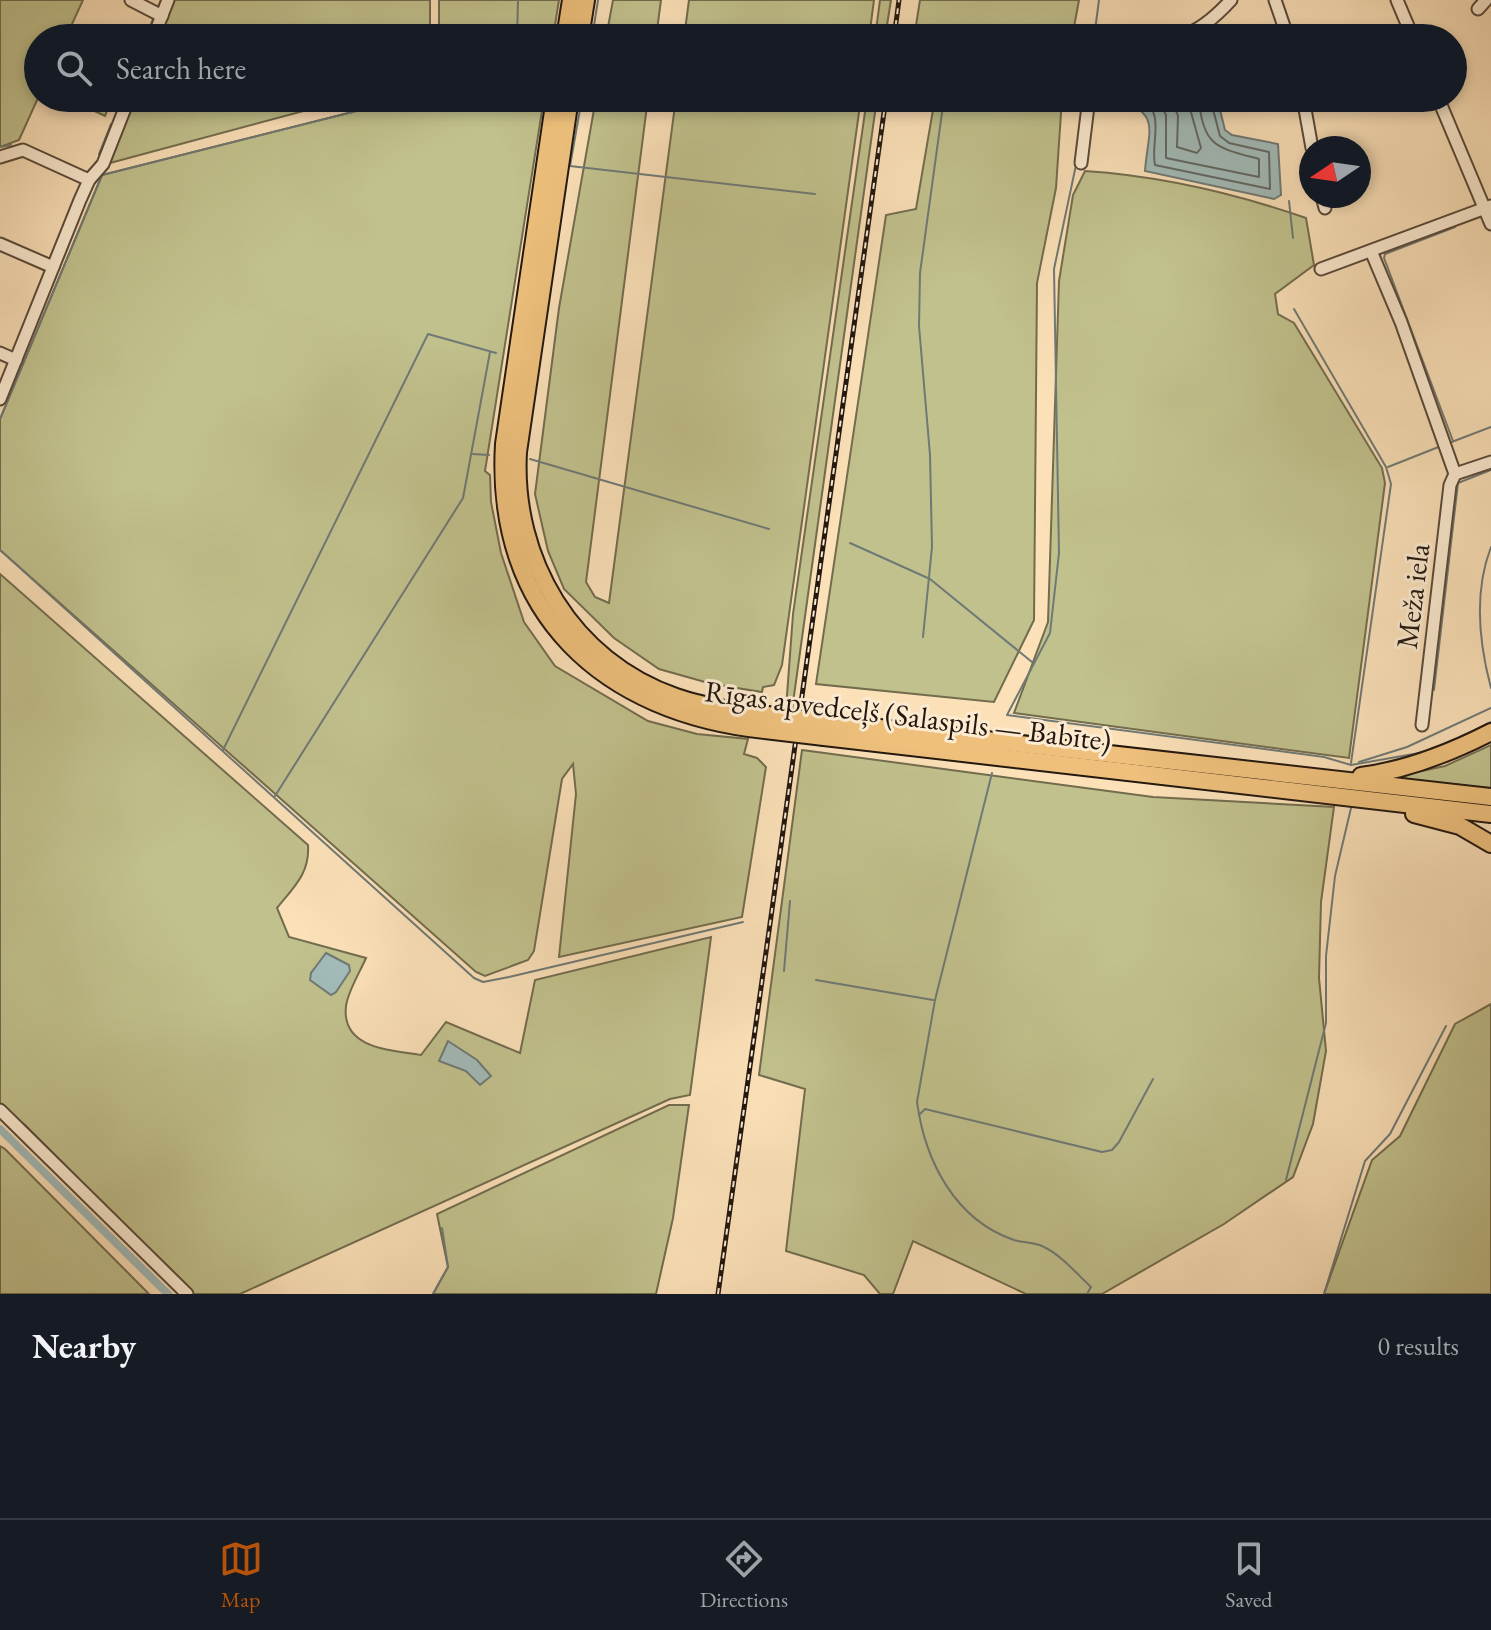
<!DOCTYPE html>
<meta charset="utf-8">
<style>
body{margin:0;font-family:"EB Garamond",serif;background:#242831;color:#f1f3f6}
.compass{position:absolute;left:1299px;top:136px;width:72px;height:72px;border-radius:50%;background:#171b24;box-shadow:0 4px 12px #0003;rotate:257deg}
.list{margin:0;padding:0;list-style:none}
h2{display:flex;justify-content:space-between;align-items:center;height:104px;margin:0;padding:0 32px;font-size:34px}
h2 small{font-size:26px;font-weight:400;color:#9ea1a6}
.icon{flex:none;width:44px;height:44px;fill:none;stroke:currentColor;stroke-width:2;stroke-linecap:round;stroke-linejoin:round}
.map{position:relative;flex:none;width:1491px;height:1294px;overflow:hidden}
.search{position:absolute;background:#171b24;box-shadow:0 4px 12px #0003;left:24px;right:24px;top:24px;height:88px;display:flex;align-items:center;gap:20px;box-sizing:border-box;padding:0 28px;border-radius:44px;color:#9ea1a6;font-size:30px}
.sheet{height:224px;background:#171b24}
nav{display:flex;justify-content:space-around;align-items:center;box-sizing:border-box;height:112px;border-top:2px solid #363941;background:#171b24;font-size:22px;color:#9ea1a6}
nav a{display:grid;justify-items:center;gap:4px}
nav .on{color:#b45309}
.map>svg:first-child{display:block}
.green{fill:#c1c18d;stroke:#726c4e;stroke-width:2}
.water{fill:#a2bbb9;stroke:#6f7975;stroke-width:2}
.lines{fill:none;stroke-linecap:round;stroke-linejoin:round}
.shore{stroke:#626964;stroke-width:2}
.stream{stroke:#6f7975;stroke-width:2}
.canal{stroke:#a2bbb9;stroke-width:8}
.minor-casing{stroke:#594939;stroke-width:15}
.highway-casing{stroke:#23170f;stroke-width:20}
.minor{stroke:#fcebd1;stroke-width:11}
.highway{stroke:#eec07c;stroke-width:16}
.rail-casing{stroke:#23170f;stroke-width:5}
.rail{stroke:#fcebd1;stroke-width:2;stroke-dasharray:6;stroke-linecap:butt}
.highway-bridge-casing{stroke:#23170f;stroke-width:20;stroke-linecap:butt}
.highway-bridge{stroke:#eec07c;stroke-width:16}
.labels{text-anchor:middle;stroke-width:6;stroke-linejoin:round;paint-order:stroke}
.street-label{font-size:30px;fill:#23170f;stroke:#fcebd1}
</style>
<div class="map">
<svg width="1491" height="1294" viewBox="0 0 1491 1294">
<rect width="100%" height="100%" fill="#fbe0b8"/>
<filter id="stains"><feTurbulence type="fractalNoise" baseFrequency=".0025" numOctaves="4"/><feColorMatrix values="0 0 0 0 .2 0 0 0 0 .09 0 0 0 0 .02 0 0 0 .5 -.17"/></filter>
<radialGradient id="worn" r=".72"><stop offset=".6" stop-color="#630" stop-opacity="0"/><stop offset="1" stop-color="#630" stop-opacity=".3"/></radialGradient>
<g class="green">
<path d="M0,0H83L67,35L73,38H38V98L19,140L0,147Z"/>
<path d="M172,0H430V38H158Z"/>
<path d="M439,0H559L553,38H439Z"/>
<path d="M613,0H661L656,38H606Z"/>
<path d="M689,0H874L869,38H684Z"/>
<path d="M880,0H891L885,38H875Z"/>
<path d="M920,0H1079L1072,38H914Z"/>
<path d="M66,98H112L105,116Z"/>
<path d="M135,98H352L110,163Z"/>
<path d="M408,98H544L485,471L490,475L491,502L501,553L524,622L555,666L648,721L697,734L748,739L744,754L757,758L766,767L742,917L559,957L576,794L573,764L562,779L534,951L528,960L485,976L476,972L0,550V419L102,175Z"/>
<path d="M596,98H648L586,582L595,597L609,603L676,98H861L782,665L774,685L763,687L762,692L712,684L659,669L614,638L564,589L548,551L535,494L559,308Z"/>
<path d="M867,98H877L792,710L786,709L793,614Z"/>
<path d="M926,98H1062L1056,188L1037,283L1034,620L994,702L816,684L886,215L916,209L934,104Z"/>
<path d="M1085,171C1161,176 1234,193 1306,218L1314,265L1275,294L1278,314L1294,323L1382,468L1385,483L1349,758L1014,713L1048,622L1059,281L1073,195Z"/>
<path d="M0,574L308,845C310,873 294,887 277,908L289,937L366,958C360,972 348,991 346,1006C341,1049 391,1050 421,1055L446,1022L520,1053L535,980L711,937L690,1095L670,1099L240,1294H194L25,1125L0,1105Z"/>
<path d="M1491,745V788L1389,778L1445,766Z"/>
<path d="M802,750L1153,797L1334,807L1321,902L1319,978L1326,1051L1313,1124L1293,1177L1224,1224L1102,1294H1026L913,1241L893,1294H880L864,1275L786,1251L805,1089L759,1075Z"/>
<path d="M1491,1004V1294H1324L1372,1160L1400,1136L1455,1024Z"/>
<path d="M669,1105H689L673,1218L656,1294H433L448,1267L437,1214Z"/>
<path d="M0,1146L5,1149L149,1294H0Z"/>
</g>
<g class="water">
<path d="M1118,98H1217L1225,130L1232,135L1278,144L1281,195L1274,199L1145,171C1148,129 1162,116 1118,98Z"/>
<path d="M326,953L349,965L350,971L336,992L331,995L310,980L311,973Z"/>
<path d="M448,1041L477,1060L491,1076L480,1085L466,1071L439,1061Z"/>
</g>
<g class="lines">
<g class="shore">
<path d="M1139,98C1167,110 1150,143 1155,165L1270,189L1269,152L1229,143L1220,136L1210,98"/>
<path d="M1157,98L1166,115V158L1259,177V159C1218,148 1202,147 1199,98"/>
<path d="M1171,98L1178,116L1177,147L1197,153L1201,148L1187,98"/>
</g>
<g class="stream">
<path d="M158,7L161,0"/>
<path d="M146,38L153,19"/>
<path d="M517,38L518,0"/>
<path d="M592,38L598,0"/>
<path d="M1094,38L1099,0"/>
<path d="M419,98L445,106L539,104"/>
<path d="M582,98L570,166L815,194"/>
<path d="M116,112L121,98"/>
<path d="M0,147L11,145"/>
<path d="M99,154L111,124"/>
<path d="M1076,165L1054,269L1059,553L1050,633L1007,715L1324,757L1351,765L1425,752"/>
<path d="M1289,201L1293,238"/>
<path d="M1294,309L1386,467L1391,484L1351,763"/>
<path d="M0,419L102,175L408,98"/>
<path d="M1453,441L1384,258L1385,254L1455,227"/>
<path d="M1449,443L1491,427"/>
<path d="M473,454L489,455"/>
<path d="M530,459L769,529"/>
<path d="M1388,467L1441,446"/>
<path d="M850,543L930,579L1032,662"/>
<path d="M1491,547C1474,591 1479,643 1491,688"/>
<path d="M0,550L474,978L483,982L509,977L743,922"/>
<path d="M923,637L932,547L930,455L919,326L920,273L944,98"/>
<path d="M1434,690L1458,483L1491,470"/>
<path d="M1464,736L1491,722"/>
<path d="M223,750L428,334L496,353"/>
<path d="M1359,762L1407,747L1491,708"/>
<path d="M992,773L935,1000L917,1102C925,1161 955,1220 1014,1240C1024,1243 1035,1242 1044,1247C1061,1255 1077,1274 1091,1287L1087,1294"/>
<path d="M275,796L463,498L490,352"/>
<path d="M784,971L790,901"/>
<path d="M816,980L933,1000"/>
<path d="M919,1115L925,1109L1102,1152L1112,1150L1119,1142L1153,1079"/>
<path d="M1286,1180L1326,1023V956L1335,876L1351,808"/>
<path d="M433,1294L448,1267L442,1228"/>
<path d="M1324,1294L1365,1161L1390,1134L1446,1026"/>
<path d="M1491,1294V1293"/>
</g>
<path class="canal" d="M0,1129L168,1294"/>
<g class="minor-casing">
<g id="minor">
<path d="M131,0L162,16"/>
<path d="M1275,0L1288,38"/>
<path d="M1397,0L1413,38"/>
<path d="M1478,9L1486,0"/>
<path d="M153,38L168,0"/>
<path d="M1105,38L1110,34C1171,38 1187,48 1231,0"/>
<path d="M1303,98L1312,148"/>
<path d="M1438,98L1491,224"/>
<path d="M0,157L23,150L89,180"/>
<path d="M1081,163L1089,98"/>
<path d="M1322,196L1325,208"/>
<path d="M0,244L53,267"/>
<path d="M1371,251L1401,322L1455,474L1491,462"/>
<path d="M1321,269L1491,206"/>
<path d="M0,353L16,360"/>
<path d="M0,399L80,200L89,180L103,164L129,98"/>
<path d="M1422,725L1450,485L1455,474"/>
<path d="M0,1110L187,1294"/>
</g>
</g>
<g class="highway-casing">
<g id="highway">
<path d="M565,38L571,0"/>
<path d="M580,38L586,0"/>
<path d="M555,98L504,444C494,614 603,713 765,730"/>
<path d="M570,98L518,452C512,560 572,661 676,697C705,707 736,711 767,715"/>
<path d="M826,722L1491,797"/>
<path d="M824,737L1491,814"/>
<path d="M1361,776C1406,770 1450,753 1491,732"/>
<path d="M1414,814L1460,826L1491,844"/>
</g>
</g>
<use href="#minor" class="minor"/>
<use href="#highway" class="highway"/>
<g class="rail-casing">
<g id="rail">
<path d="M894,38L899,0"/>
<path d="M718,1294L886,98"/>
</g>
</g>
<use href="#rail" class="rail"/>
<g class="highway-bridge-casing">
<g id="highway-bridge">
<path d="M767,715L826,722"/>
<path d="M765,730L824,737"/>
</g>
</g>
<use href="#highway-bridge" class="highway-bridge"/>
</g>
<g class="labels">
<g class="street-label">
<text transform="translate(1413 596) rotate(-83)" y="10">Meža iela</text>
<text transform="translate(908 716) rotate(7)" y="10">Rīgas apvedceļš (Salaspils — Babīte)</text>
</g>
</g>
<rect width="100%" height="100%" filter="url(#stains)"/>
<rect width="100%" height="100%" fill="url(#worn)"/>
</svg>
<svg class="compass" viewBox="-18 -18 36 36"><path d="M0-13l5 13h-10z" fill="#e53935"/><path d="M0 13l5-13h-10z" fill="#9ea1a6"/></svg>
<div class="search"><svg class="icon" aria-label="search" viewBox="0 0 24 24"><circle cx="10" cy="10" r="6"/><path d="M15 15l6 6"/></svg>Search here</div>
</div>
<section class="sheet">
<h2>Nearby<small>0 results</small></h2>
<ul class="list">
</ul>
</section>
<nav>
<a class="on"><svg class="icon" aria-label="map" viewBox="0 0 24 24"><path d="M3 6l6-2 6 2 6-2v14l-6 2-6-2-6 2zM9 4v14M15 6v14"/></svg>Map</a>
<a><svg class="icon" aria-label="directions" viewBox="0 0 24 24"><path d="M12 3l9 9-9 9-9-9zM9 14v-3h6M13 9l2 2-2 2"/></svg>Directions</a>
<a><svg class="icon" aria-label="saved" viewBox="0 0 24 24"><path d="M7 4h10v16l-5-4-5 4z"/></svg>Saved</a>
</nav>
